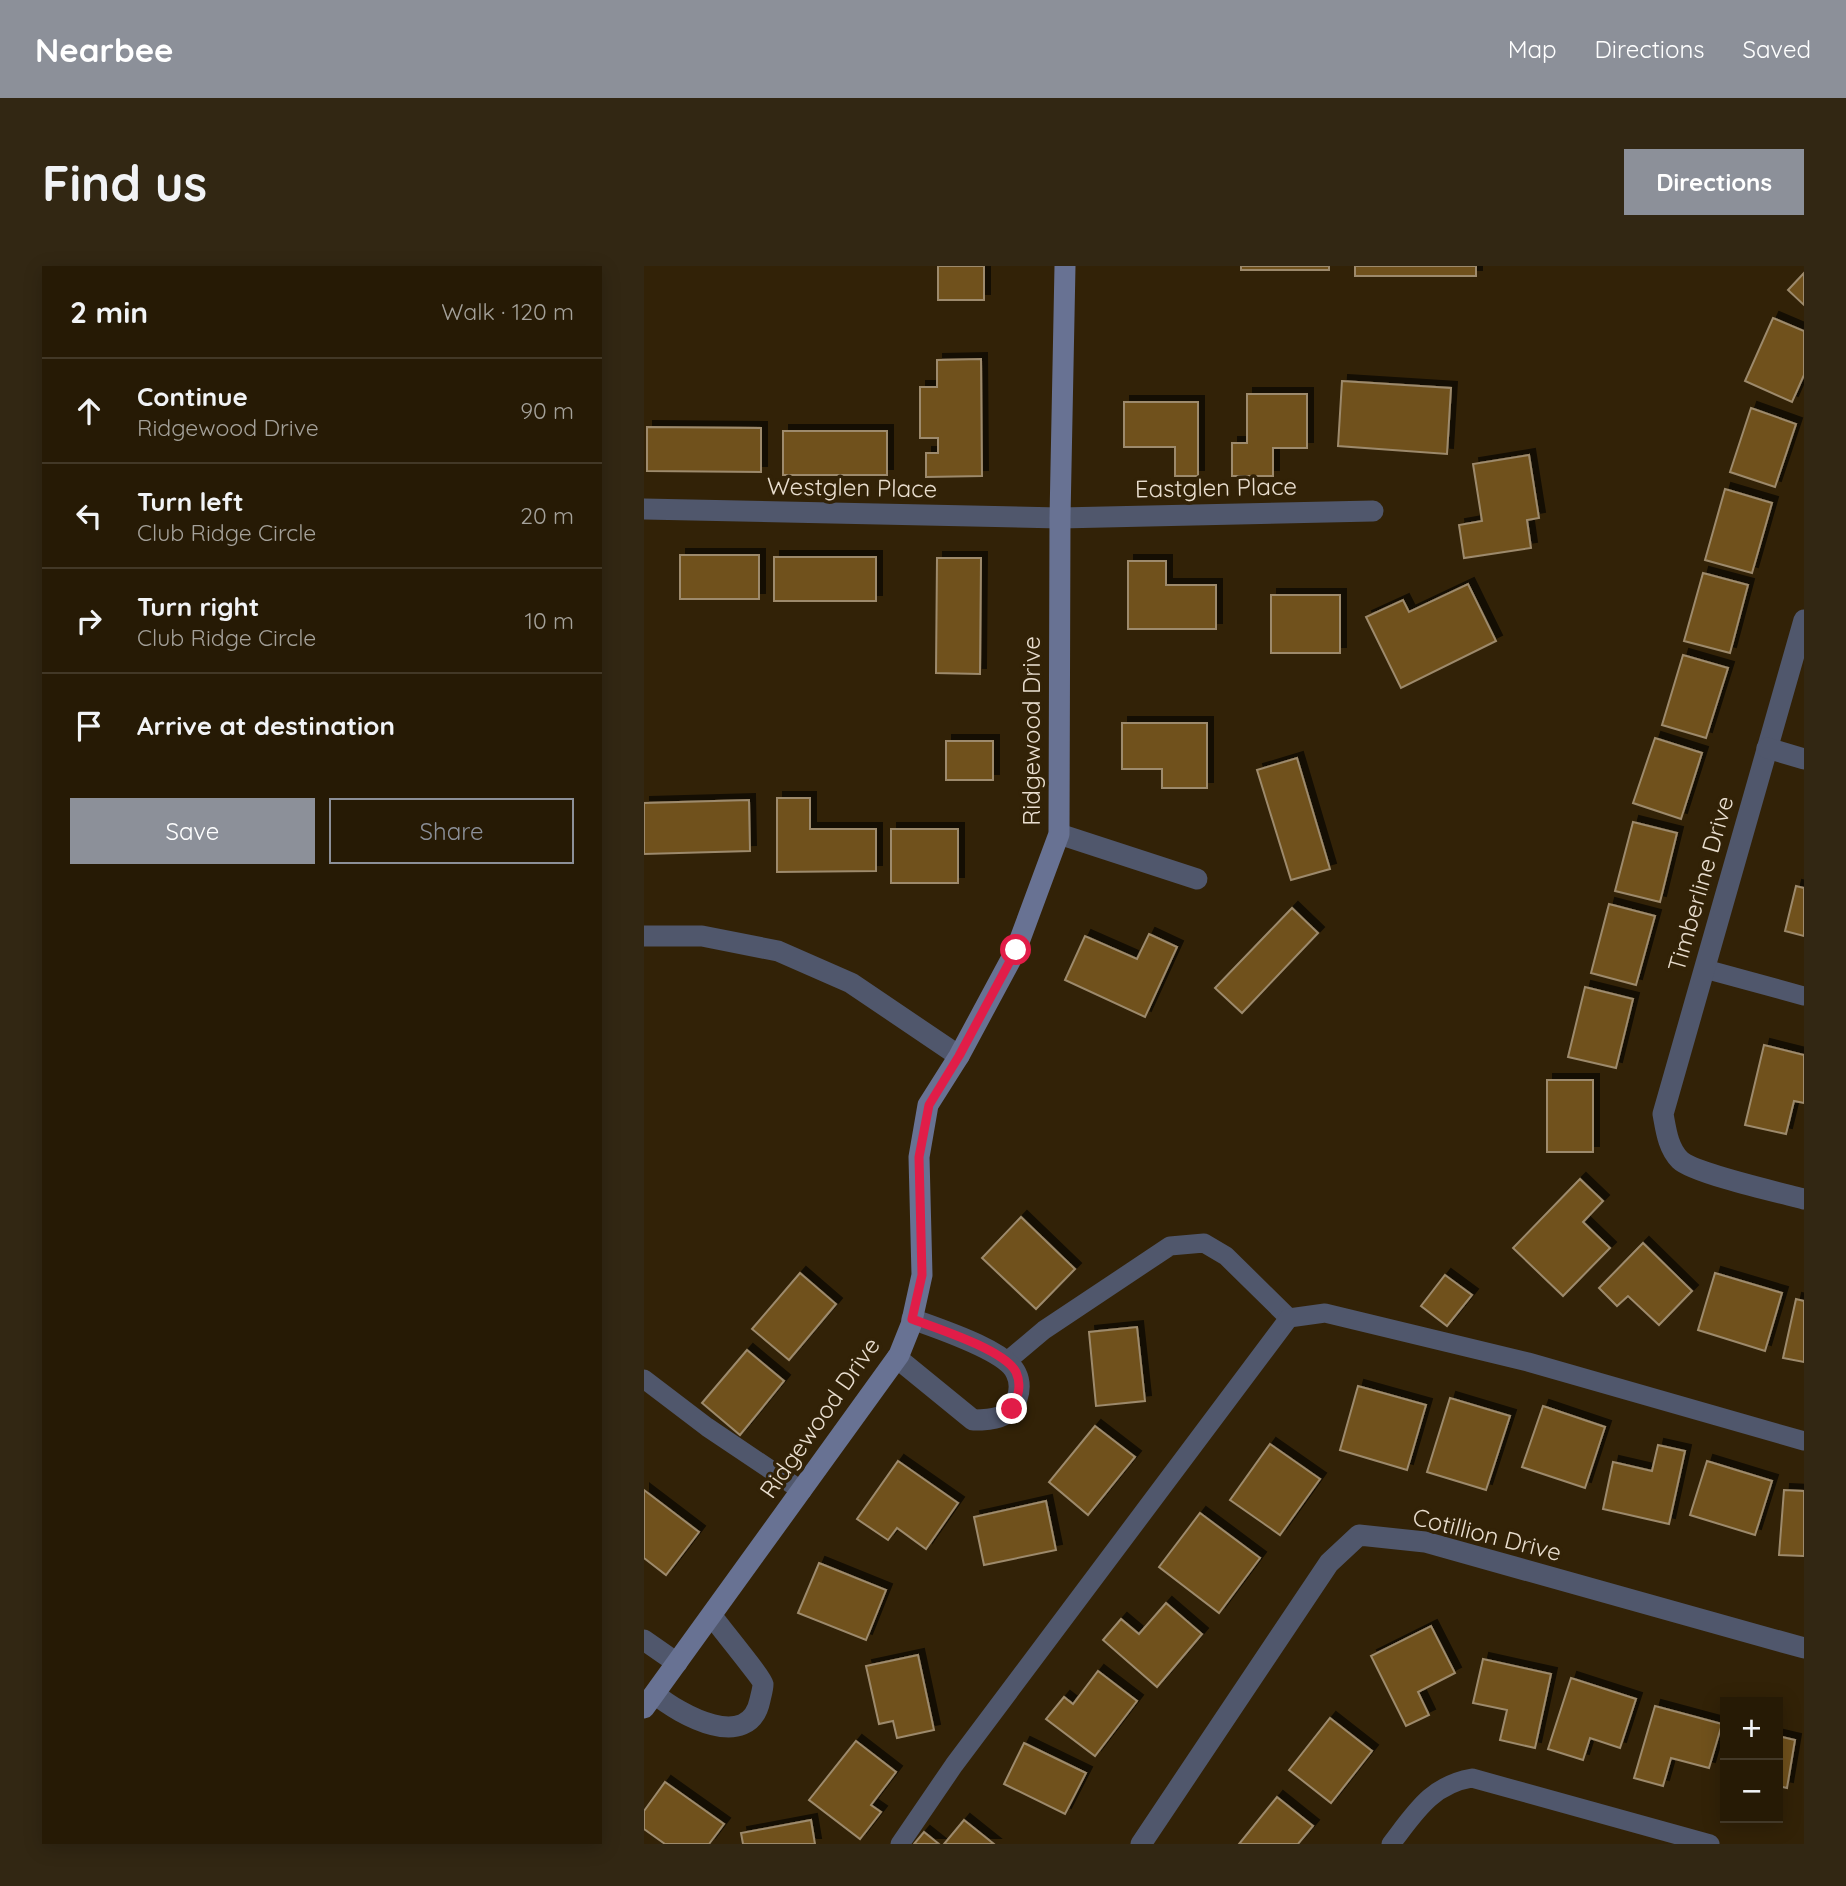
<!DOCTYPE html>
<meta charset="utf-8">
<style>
body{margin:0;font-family:Quicksand,sans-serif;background:#322713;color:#f1f3f6}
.controls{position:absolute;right:21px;bottom:21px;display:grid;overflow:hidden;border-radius:0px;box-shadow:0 4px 18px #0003}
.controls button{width:63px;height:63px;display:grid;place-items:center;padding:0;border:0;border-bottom:2px solid #423827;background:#261a05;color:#f1f3f6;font:35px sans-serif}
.stop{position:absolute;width:21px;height:21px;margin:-16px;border:5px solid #e11d48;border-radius:50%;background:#fff}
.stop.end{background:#e11d48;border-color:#fff;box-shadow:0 2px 7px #0008}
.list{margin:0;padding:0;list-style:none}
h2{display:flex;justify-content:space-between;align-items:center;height:91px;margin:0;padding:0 28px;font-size:30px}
h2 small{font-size:23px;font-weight:400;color:#a4a19a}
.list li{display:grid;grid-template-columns:46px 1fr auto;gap:21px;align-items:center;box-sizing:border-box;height:105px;padding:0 28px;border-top:2px solid #423827}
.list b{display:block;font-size:26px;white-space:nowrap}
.list p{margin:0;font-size:23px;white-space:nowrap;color:#a4a19a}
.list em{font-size:23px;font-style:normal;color:#a4a19a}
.actions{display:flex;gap:14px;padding:21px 28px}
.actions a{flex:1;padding:16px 0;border:2px solid #8c9099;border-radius:0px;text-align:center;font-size:24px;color:#8c9099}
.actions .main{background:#8c9099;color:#fff}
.icon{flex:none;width:38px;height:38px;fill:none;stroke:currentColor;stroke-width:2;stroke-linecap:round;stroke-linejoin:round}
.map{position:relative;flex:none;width:1160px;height:1578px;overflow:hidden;border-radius:0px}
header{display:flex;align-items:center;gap:42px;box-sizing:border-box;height:98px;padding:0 35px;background:#8c9099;color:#fff}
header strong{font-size:33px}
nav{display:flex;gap:38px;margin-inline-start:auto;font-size:24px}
.intro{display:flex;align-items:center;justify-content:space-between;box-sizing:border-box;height:168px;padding:0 42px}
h1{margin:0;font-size:49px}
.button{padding:18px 32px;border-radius:0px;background:#8c9099;color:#fff;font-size:24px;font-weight:700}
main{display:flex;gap:42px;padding:0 42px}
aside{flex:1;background:#261a05;border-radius:0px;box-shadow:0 4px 18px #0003}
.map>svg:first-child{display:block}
.building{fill:#6f511d;stroke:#9d8a6c;stroke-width:2;filter:url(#shadow)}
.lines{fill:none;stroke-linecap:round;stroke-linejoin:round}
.lane{stroke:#50576c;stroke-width:19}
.street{stroke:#50576c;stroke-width:21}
.secondary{stroke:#687293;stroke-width:21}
.route{stroke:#e11d48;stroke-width:9}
.labels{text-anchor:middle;stroke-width:7;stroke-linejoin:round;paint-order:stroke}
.street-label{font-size:24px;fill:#e9decf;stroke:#322207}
</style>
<header>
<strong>Nearbee</strong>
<nav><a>Map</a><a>Directions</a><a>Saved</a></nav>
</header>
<div class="intro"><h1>Find us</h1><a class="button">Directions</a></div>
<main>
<aside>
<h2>2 min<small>Walk · 120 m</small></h2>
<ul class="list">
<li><svg class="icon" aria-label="ahead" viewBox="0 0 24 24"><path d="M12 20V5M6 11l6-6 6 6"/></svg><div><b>Continue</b><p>Ridgewood Drive</p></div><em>90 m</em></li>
<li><svg class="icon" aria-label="left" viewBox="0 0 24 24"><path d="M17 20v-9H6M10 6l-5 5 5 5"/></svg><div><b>Turn left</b><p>Club Ridge Circle</p></div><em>20 m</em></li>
<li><svg class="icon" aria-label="right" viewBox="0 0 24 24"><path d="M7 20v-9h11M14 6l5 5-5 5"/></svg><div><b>Turn right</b><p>Club Ridge Circle</p></div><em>10 m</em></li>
<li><svg class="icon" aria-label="arrive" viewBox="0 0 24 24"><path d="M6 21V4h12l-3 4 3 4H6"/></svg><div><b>Arrive at destination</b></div></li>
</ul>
<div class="actions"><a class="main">Save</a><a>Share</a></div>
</aside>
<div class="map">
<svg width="1160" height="1578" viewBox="0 0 1160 1578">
<defs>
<filter id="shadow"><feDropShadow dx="6" dy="-6" stdDeviation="0" flood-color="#0009"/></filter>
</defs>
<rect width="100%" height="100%" fill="#322207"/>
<g class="building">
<rect x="294" y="0" width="46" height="34"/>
<rect x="597" y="0" width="88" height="4"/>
<rect x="711" y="0" width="121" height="10"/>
<path d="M1160,7V39L1144,24Z"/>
<path d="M1129,52L1160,65V109L1148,136L1101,115Z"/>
<path d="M337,93L338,210L282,211V187H294V172H276V121H293V94Z"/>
<path d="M698,115L807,122L803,188L694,180Z"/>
<path d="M603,128H663V182H629V210H588V177H603Z"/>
<path d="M480,136H554V210H531V181H480Z"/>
<path d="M1107,142L1152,158L1131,221L1086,206Z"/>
<path d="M3,161L117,162V206L3,205Z"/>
<rect x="139" y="165" width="104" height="44"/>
<path d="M885,189L895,252L883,254L887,282L820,292L815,259L838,255L829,198Z"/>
<path d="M1081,223L1128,237L1108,307L1061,294Z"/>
<rect x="36" y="289" width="79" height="44"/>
<rect x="130" y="291" width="102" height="44"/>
<path d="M293,292H337L336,408L292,407Z"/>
<path d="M484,295H522V319H572V363H484Z"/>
<path d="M1059,307L1104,319L1086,387L1040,375Z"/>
<path d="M824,318L852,375L757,422L722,351L759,334L765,346Z"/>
<rect x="627" y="329" width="69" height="58"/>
<path d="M1039,389L1084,402L1062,472L1018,459Z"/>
<path d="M478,457H563V522H518V503H478Z"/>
<path d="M1011,472L1058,487L1037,553L989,537Z"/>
<rect x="302" y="475" width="47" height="39"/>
<path d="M653,492L686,603L647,614L613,504Z"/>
<path d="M133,532H166V563H232V605L133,606Z"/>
<path d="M105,534L106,585L0,588V537Z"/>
<path d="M989,556L1033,567L1016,636L971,625Z"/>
<rect x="247" y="563" width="67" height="54"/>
<path d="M1152,620L1160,622V670L1141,665Z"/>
<path d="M965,638L1011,650L992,719L947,707Z"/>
<path d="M648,642L674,667L598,747L571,722Z"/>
<path d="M505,668L533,681L501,751L421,714L441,670L493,693Z"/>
<path d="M941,721L989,733L972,802L924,791Z"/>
<path d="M1120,779L1160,789V837L1150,835L1142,868L1101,859Z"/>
<rect x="903" y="814" width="46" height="72"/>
<path d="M936,913L959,935L939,956L966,982L919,1030L869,982Z"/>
<path d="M377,951L431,1003L392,1043L338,992Z"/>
<path d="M999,977L1048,1025L1015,1059L984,1030L973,1040L955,1022Z"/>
<path d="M156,1007L192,1038L145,1094L108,1063Z"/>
<path d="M1071,1007L1138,1027L1121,1085L1054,1064Z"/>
<path d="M801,1009L828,1029L803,1060L777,1040Z"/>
<path d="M1152,1033L1160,1035V1096L1139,1092Z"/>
<path d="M493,1061L501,1135L452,1140L445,1066Z"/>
<path d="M103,1084L140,1115L96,1169L58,1137Z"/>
<path d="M714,1120L782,1139L763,1204L696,1184Z"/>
<path d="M806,1132L866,1150L842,1224L783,1206Z"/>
<path d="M899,1140L961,1161L941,1222L878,1201Z"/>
<path d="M451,1160L491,1191L444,1249L405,1216Z"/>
<path d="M626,1178L676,1213L636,1269L586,1234Z"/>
<path d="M1014,1179L1041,1185L1025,1258L959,1243L969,1196L1008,1205Z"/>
<path d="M254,1195L314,1237L282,1283L253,1262L244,1274L213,1253Z"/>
<path d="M1063,1195L1128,1215L1111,1269L1046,1249Z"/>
<path d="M0,1224L55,1266L22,1309L0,1292Z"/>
<path d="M1140,1224L1160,1225V1290L1135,1289Z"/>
<path d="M402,1235L412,1284L340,1299L330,1251Z"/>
<path d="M556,1247L616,1292L575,1347L515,1301Z"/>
<path d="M175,1297L242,1324L222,1374L154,1347Z"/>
<path d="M522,1337L558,1368L513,1421L459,1374L477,1353L495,1368Z"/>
<path d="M787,1360L811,1407L774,1426L785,1449L762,1460L727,1390Z"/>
<path d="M274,1389L290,1464L253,1472L249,1455L235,1458L222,1400Z"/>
<path d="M839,1393L907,1408L891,1482L856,1474L863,1444L829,1437Z"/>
<path d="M454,1405L493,1435L451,1490L402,1453L420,1431L429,1438Z"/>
<path d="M927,1412L992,1433L976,1482L946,1472L939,1494L904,1483Z"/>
<path d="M1011,1440L1078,1458L1065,1502L1027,1492L1019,1520L990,1512Z"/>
<path d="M686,1452L728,1485L687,1537L645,1504Z"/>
<path d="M1134,1470L1151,1474L1143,1522L1134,1520Z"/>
<path d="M212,1475L252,1506L227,1539L237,1546L216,1573L165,1534Z"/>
<path d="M380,1477L442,1507L421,1548L360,1518Z"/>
<path d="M21,1516L80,1558L65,1578H21L0,1563V1545Z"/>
<path d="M633,1531L669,1560L654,1578H595Z"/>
<path d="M167,1554L171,1578H99L97,1567Z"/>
<path d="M320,1554L350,1578H300Z"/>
<path d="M280,1566L295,1578H270Z"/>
</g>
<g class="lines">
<g class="lane">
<path d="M1061,703L1160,730"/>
<path d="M362,1096L400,1064L526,980L560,977L582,990L645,1052"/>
<path d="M0,1113L63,1161L158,1225"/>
<path d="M256,1578L310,1499L645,1052L681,1047L884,1096L1160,1175"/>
<path d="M747,1578C771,1547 787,1519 828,1512L1066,1578"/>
</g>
<g class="street">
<path d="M0,243L416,252L729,245"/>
<path d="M1160,354L1019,848C1022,864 1024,882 1036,894C1049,907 1137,927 1160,933"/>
<path d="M1123,482L1160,493"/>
<path d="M415,568L553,613"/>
<path d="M0,670H58L134,685L207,717L315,790"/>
<path d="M253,1092L329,1154C348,1154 365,1153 373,1133C376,1124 376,1115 372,1107C362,1084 292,1062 268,1053"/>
<path d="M0,1374L33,1397"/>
<path d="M11,1428C36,1449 105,1487 116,1434C117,1429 119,1423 119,1418C118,1412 75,1360 68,1350"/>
<path d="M497,1578L685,1297L715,1269L781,1276L1160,1382"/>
</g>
<path class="secondary" d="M0,1442L255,1089L267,1059L278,1009L275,891L284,839L315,790L372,684L415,568L416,252L421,0"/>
</g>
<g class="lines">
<path class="route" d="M368,1143C374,1131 378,1119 372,1106C361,1084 292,1062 268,1053L278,1009L275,891L285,839L315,790L372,684"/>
</g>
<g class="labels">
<g class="street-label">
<text transform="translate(208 222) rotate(1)" y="8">Westglen Place</text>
<text transform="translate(572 222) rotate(-1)" y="8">Eastglen Place</text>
<text transform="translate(388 465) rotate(-90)" y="8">Ridgewood Drive</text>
<text transform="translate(1057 618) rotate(-74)" y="8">Timberline Drive</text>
<text transform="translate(176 1152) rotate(-55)" y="8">Ridgewood Drive</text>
<text transform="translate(843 1269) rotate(14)" y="8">Cotillion Drive</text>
</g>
</g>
</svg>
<div class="controls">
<button>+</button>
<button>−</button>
</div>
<div class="stop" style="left:372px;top:684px"></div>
<div class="stop end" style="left:368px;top:1143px"></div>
</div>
</main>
